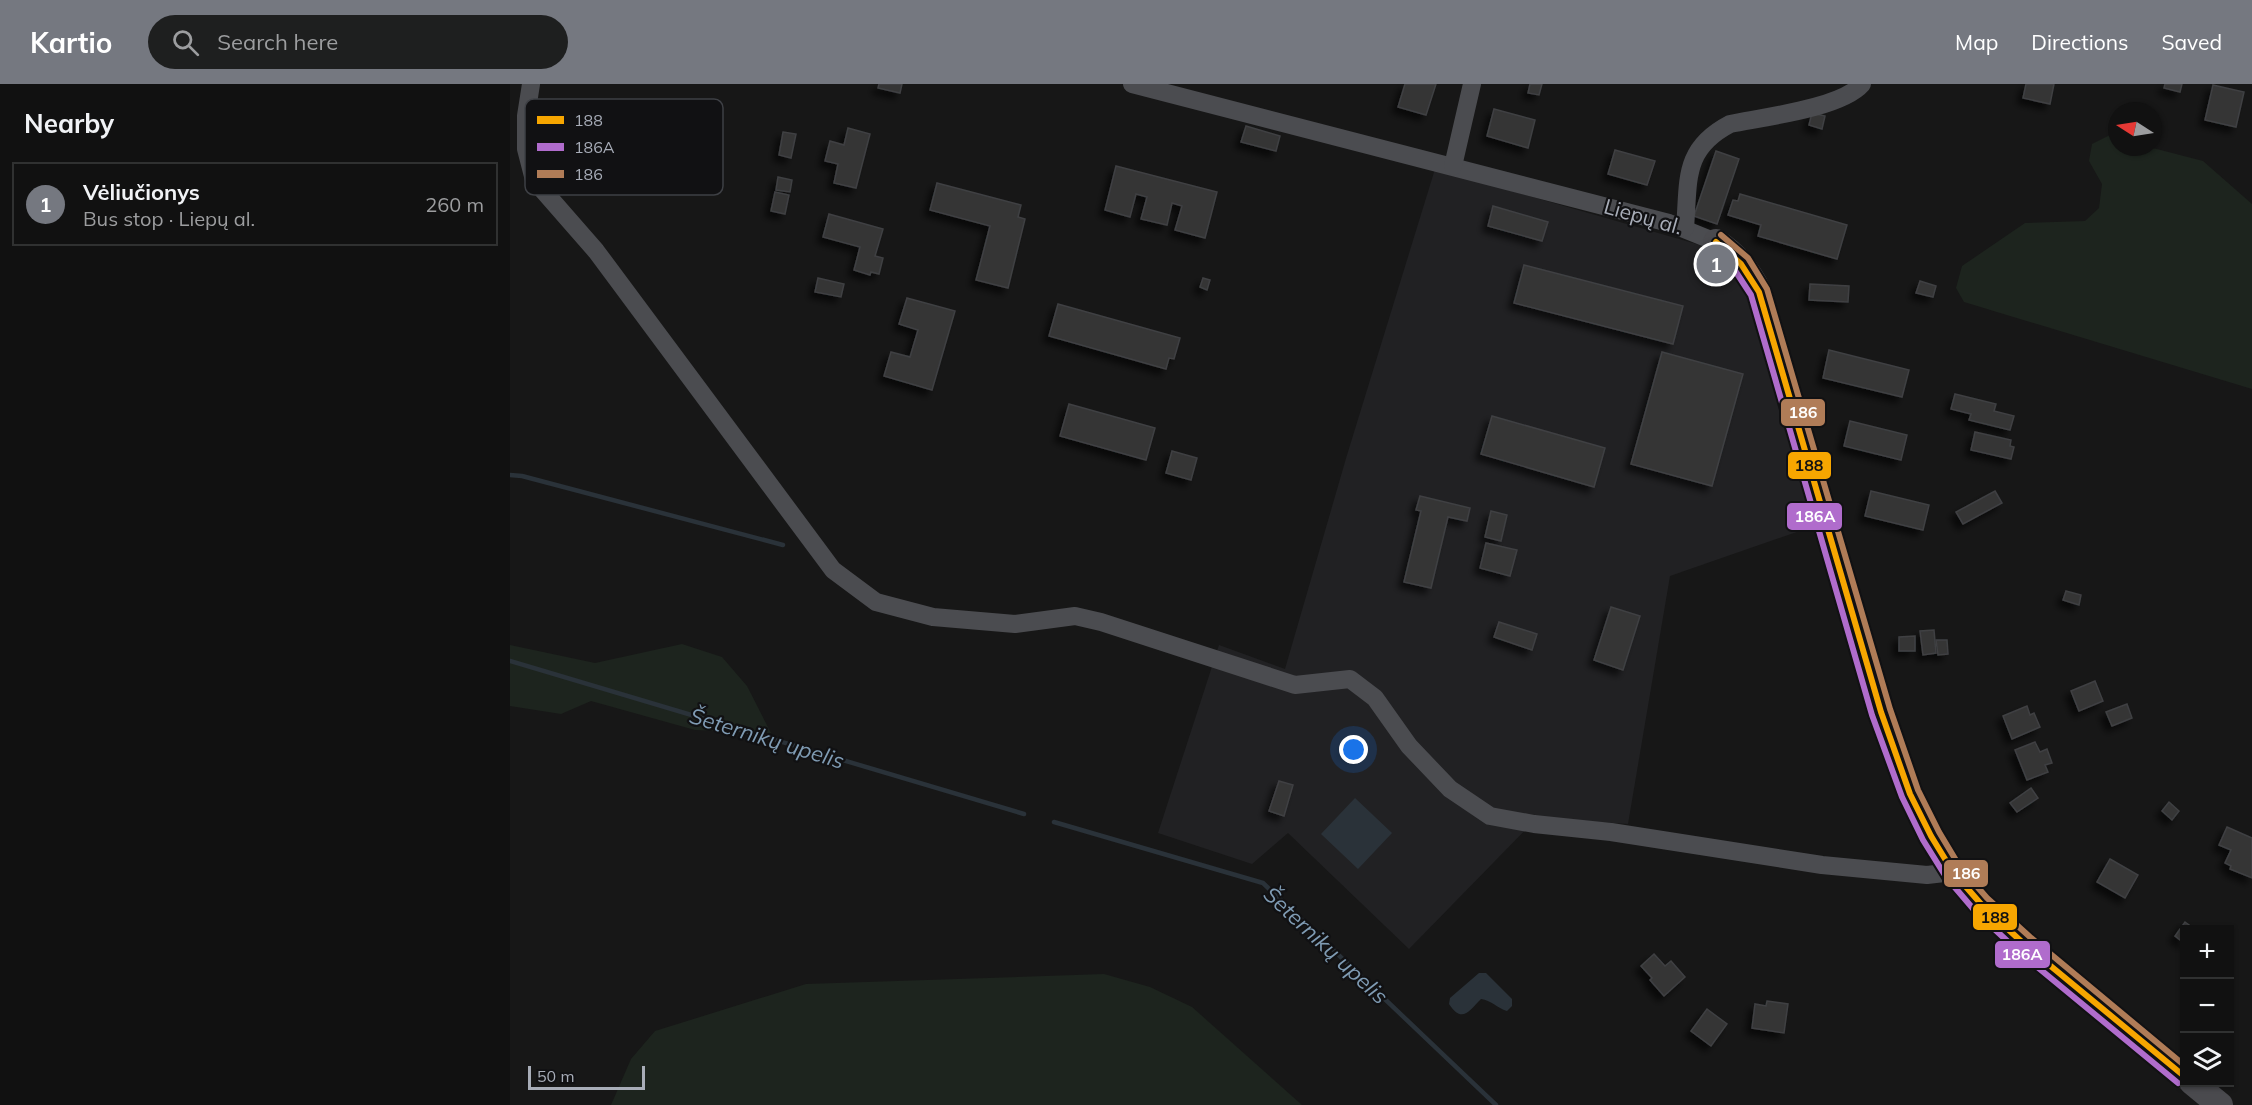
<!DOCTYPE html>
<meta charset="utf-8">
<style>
body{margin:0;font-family:Mulish,sans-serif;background:#1e1f1f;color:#f1f3f6}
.controls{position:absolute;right:18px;bottom:18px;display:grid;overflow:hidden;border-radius:0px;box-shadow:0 2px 4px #0004}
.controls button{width:54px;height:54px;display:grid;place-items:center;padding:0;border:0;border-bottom:2px solid #303131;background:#111;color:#f1f3f6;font:30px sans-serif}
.compass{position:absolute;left:1598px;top:18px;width:54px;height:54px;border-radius:50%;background:#111;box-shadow:0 2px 4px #0004;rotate:282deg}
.scale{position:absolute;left:18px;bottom:15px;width:117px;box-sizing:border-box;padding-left:6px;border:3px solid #a8adb8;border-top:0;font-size:16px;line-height:21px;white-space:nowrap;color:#a8adb8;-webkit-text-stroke:4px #111113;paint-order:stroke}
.you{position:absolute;left:844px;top:666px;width:21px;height:21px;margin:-15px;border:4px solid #fff;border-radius:50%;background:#1a73e8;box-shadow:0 0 0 9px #1a73e833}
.badge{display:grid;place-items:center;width:39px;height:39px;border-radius:50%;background:#757880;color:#fff;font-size:20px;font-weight:700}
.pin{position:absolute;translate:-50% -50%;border:3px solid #fff;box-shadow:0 2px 6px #0006}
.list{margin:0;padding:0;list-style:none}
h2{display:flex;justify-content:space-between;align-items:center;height:78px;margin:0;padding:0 24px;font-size:26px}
h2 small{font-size:20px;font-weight:400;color:#9c9d9f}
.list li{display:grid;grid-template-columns:39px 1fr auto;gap:18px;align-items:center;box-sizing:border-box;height:84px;margin:0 12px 12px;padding:0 12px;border:2px solid #303131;border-radius:0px}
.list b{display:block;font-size:22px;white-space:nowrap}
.list p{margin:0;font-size:20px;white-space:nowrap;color:#9c9d9f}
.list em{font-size:20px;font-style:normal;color:#9c9d9f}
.icon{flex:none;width:33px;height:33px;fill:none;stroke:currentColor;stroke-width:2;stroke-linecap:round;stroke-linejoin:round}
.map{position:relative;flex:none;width:1742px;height:1021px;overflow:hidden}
header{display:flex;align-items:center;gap:36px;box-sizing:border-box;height:84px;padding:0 30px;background:#757880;color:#fff}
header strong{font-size:28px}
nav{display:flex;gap:33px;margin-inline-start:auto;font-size:21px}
.search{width:420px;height:54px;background:#1e1f1f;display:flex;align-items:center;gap:15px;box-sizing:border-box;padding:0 21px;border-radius:33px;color:#9c9d9f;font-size:22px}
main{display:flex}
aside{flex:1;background:#111}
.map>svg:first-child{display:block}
.built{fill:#212123}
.green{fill:#1d241e}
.water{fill:#2a3239}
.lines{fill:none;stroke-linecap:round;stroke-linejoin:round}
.stream{stroke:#2a3239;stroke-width:4.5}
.building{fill:#353536;stroke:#3f4043;stroke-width:1.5;filter:url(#shadow)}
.minor{stroke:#4b4c50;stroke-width:18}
.secondary{stroke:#4a4a4e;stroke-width:26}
.bus-1-casing{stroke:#111113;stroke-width:10}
.bus-2-casing{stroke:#111113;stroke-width:10}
.bus-3-casing{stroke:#111113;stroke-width:10}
.bus-1{stroke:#f7a600;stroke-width:6}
.bus-2{stroke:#b06ccc;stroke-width:6}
.bus-3{stroke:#b07c57;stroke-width:6}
.labels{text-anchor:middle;stroke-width:4.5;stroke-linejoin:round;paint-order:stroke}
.street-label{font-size:21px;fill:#a8adb8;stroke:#111113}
.water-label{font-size:22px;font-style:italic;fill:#7f9bb3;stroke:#111113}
.key{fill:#111113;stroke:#3e4045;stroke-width:1.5}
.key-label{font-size:16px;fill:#a8adb8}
.line-badge{stroke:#111113;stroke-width:2}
.badge-label{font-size:16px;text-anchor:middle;font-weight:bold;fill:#fff}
.pale-badge-label{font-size:16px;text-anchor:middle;font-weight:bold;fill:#111}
</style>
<header>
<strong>Kartio</strong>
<div class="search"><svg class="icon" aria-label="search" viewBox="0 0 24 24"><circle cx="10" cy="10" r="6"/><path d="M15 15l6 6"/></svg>Search here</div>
<nav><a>Map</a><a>Directions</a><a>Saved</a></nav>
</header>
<main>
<aside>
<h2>Nearby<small></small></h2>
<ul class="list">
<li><span class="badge">1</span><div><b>Vėliučionys</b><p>Bus stop · Liepų al.</p></div><em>260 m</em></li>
</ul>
</aside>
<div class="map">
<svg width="1742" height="1021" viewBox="0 0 1742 1021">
<defs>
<filter id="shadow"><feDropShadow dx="-5.5" dy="5.5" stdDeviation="3" flood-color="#0009"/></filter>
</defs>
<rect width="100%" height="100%" fill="#171717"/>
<path class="built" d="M925,85L1190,161L1238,204L1304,442L1160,492L1118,740L1027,734L899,865L778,749L742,780L648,749L709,561L775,585L837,371Z"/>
<g class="green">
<path d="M1598,52L1607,54V63H1639L1693,77L1742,120V305L1454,218L1446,204L1452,182L1515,139L1575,137L1589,124L1592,100L1579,77L1582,60Z"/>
<path d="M172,560L212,573L237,602L261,649L185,646L81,617L51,630L0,622V561L85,579Z"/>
<path d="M594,890L640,903L682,923L792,1021H101L121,975L145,947L296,900Z"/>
</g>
<g class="water">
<path d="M845,714L882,749L848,785L811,750Z"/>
<path d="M969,889H976L1002,915V922L997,927C987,924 981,916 971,915C959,927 952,940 939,920L940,914Z"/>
</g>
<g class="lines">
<g class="stream">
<path d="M0,391L12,392L273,461"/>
<path d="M0,577L514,730"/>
<path d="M544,738L753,799L986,1021"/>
</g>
</g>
<g class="building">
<path d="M369,0H392L390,9L368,4Z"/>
<path d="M895,0H926L916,31L888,23Z"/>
<path d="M1020,0H1032L1029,11L1018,9Z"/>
<path d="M1516,0H1544L1540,20L1513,14Z"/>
<path d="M1655,0H1672L1670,8L1654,4Z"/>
<path d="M1703,1L1734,8L1726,43L1695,36Z"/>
<path d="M984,25L1025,36L1018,64L977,52Z"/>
<path d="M1302,29L1315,32L1312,45L1299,41Z"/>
<path d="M736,42L770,52L766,67L731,58Z"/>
<path d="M338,44L360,50L346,104L324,99L328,80L315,77L320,57L334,61Z"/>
<path d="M273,48L286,50L281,74L269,71Z"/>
<path d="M1105,66L1145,77L1137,101L1098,90Z"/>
<path d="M1206,67L1229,75L1207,140L1184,132Z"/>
<path d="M606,82L707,108L695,154L665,146L672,122L662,119L657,141L631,135L637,113L626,110L620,133L595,126Z"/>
<path d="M268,93L282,96L280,108L266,106Z"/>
<path d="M427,99L511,121L508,133L515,135L498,204L466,196L480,142L420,126Z"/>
<path d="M265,108L279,111L275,130L261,127Z"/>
<path d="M1230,110L1337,141L1327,175L1248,152L1251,141L1218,131L1223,116L1228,117Z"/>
<path d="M983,122L1038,138L1032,157L978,142Z"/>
<path d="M319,130L373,145L365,172L373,174L369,190L361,188L360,191L344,186L350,163L313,153Z"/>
<path d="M1014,181L1173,222L1163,260L1004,219Z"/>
<path d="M308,194L334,200L331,213L305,208Z"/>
<path d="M693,194L700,196L697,206L690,203Z"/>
<path d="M1410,197L1426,202L1423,213L1406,209Z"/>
<path d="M1300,200L1339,202L1338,218L1299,216Z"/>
<path d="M397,214L445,227L422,306L374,292L381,268L400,273L408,246L389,240Z"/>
<path d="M548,220L670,254L664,275L659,274L656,285L539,252Z"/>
<path d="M1319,266L1399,286L1392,313L1313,294Z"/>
<path d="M1152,268L1233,290L1202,402L1121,380Z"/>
<path d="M1445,310L1486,320L1484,327L1504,332L1500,346L1459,336L1461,330L1441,325Z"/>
<path d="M559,320L645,344L636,376L550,352Z"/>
<path d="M982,332L1095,364L1084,403L971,370Z"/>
<path d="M1340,337L1397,351L1391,376L1334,362Z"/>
<path d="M1465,348L1501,356L1500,362L1504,363L1501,375L1461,366Z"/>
<path d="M662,367L687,374L681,396L656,389Z"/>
<path d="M1361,407L1419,421L1413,446L1355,432Z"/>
<path d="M1485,407L1492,419L1453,440L1446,428Z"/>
<path d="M910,412L960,424L957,437L938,433L921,504L894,498L911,427L906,426Z"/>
<path d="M981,427L997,431L991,457L975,453Z"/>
<path d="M976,459L1007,466L1000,492L970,484Z"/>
<path d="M1556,507L1571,511L1569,521L1553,516Z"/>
<path d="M1101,523L1130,532L1113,586L1084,576Z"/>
<path d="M989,538L1027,550L1022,566L984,553Z"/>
<path d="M1424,546L1426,569L1413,571L1410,547Z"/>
<path d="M1405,552V567H1389V553Z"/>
<path d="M1426,556H1437L1438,570L1428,571Z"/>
<path d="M1585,597L1593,617L1569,627L1561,607Z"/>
<path d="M1617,620L1622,634L1602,642L1596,628Z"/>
<path d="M1517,622L1520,631L1524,629L1530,643L1502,655L1493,632Z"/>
<path d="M842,654L855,663L848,673L835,665Z"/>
<path d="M1525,658L1530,668L1537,665L1542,679L1535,681L1538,688L1517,696L1505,666Z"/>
<path d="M769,697L783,701L774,732L759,727Z"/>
<path d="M1521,704L1528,714L1507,728L1500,719Z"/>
<path d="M1659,718L1669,727L1662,736L1652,727Z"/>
<path d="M1717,743L1742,754V794L1720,785L1721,782L1715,779L1721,766L1709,761Z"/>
<path d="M1600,775L1628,791L1615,814L1587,798Z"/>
<path d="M1675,838L1686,846H1674V859L1665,852Z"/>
<path d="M1144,870L1155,882L1161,877L1175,893L1154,912L1140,896L1142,894L1131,882Z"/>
<path d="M1257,917L1278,920L1274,949L1242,944L1245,920L1256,922Z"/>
<path d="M1197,925L1217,940L1201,962L1181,947Z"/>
</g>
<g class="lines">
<g class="minor">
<path d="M21,0L16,32V65L24,96L86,167L323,486L366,518L423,533L505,540L565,532L591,538L785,601L840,595L865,614L899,662L940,705L980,732L1024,740L1101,748L1312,781L1417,791L1443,788"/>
<path d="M622,0L1159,139L1206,158"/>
<path d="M943,82L962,0"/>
<path d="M1175,144C1179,97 1172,65 1220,40C1254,33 1331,24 1352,0"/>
</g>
<g class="secondary">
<path d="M1206,158C1226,171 1238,186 1249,208L1371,628L1400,710L1421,752L1443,788L1471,820L1514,860L1674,992"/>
<path d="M1682,998L1710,1021"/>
</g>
<g class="bus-1-casing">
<path id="bus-1" d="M1206,158L1231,180L1249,208L1371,628L1400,710L1421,752L1443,788L1471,820L1514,860L1674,992"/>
</g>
<g class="bus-2-casing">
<path id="bus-2" d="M1201,165L1224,185L1241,211L1362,631L1392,713L1413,756L1436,793L1465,827L1508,867L1668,999"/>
</g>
<g class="bus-3-casing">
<path id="bus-3" d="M1211,151L1238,174L1257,205L1380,625L1408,706L1429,748L1450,783L1477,814L1520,853L1674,981"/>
</g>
<use href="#bus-1" class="bus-1"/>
<use href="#bus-2" class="bus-2"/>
<use href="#bus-3" class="bus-3"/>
</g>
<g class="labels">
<g class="street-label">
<text transform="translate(1133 133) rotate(16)" y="7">Liepų al.</text>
</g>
<g class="water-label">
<text transform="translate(257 654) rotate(17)" y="8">Šeternikų upelis</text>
<text transform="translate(816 861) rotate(43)" y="8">Šeternikų upelis</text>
</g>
</g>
<rect x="15" y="15" width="198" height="96" rx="9" class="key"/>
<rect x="27" y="32" width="27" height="8" fill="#f7a600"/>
<rect x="27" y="59" width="27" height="8" fill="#b06ccc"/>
<rect x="27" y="86" width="27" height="8" fill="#b07c57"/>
<g class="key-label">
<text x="64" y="42">188</text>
<text x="64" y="69">186A</text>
<text x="64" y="96">186</text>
</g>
<g class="line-badge">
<rect x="1270" y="314" width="46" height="29" rx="6" fill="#b07c57"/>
<rect x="1277" y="367" width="45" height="29" rx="6" fill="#f7a600"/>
<rect x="1276" y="418" width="57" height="29" rx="6" fill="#b06ccc"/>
<rect x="1433" y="775" width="46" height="29" rx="6" fill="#b07c57"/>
<rect x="1462" y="819" width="46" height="28" rx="6" fill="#f7a600"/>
<rect x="1484" y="856" width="57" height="29" rx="6" fill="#b06ccc"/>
</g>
<g class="badge-label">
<text x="1293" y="334">186</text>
<text x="1305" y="438">186A</text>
<text x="1456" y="795">186</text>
<text x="1512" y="876">186A</text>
</g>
<g class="pale-badge-label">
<text x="1299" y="387">188</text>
<text x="1485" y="839">188</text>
</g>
</svg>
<div class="controls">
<button>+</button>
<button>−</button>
<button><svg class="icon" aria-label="layers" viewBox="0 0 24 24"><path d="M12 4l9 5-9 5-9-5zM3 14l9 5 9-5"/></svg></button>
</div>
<svg class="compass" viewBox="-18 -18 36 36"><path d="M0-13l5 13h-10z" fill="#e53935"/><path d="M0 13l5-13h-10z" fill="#9c9d9f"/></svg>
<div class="scale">50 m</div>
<div class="you"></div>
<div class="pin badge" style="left:1206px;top:180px">1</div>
</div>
</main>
